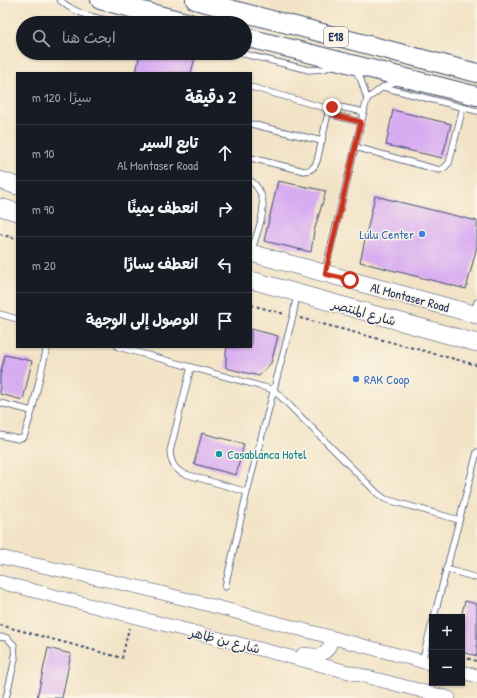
<!DOCTYPE html>
<html lang="ar">
<meta charset="utf-8">
<style>
body{margin:0;font-family:"Patrick Hand","Playpen Sans Arabic",sans-serif;background:#242831;color:#f1f3f6;direction:rtl}
.controls{position:absolute;right:12px;bottom:12px;display:grid;overflow:hidden;border-radius:0px;box-shadow:0 1px 3px #0004}
.controls button{width:36px;height:36px;display:grid;place-items:center;padding:0;border:0;border-bottom:1px solid #363941;background:#171b24;color:#f1f3f6;font:20px sans-serif}
.stop{position:absolute;width:12px;height:12px;margin:-9px;border:3px solid #c8321e;border-radius:50%;background:#fff}
.stop.end{background:#c8321e;border-color:#fff;box-shadow:0 1px 4px #0008}
.list{margin:0;padding:0;list-style:none}
h2{display:flex;justify-content:space-between;align-items:center;height:52px;margin:0;padding:0 16px;font-size:17px}
h2 small{font-size:13px;font-weight:400;color:#9ea1a6}
.list li{display:grid;grid-template-columns:26px 1fr auto;gap:12px;align-items:center;box-sizing:border-box;height:56px;padding:0 16px;border-top:1px solid #363941}
.list b{display:block;font-size:15px;white-space:nowrap}
.list p{margin:0;font-size:13px;white-space:nowrap;color:#9ea1a6}
.list em{font-size:13px;font-style:normal;color:#9ea1a6}
.icon{flex:none;width:22px;height:22px;fill:none;stroke:currentColor;stroke-width:2;stroke-linecap:round;stroke-linejoin:round}
.map{position:relative;flex:none;width:477px;height:698px;overflow:hidden;direction:ltr}
.search{position:absolute;background:#171b24;box-shadow:0 1px 3px #0004;left:16px;top:16px;width:236px;height:44px;display:flex;align-items:center;gap:10px;box-sizing:border-box;padding:0 14px;border-radius:22px;color:#9ea1a6;font-size:15px}
.panel{position:absolute;background:#171b24;box-shadow:0 1px 3px #0004;left:16px;top:72px;width:236px;height:276px;border-radius:0px;direction:rtl}
.map>svg:first-child{display:block}
.building{fill:#d8acf1}
.lines{fill:none;stroke-linecap:round;stroke-linejoin:round}
.service-casing{stroke:#3b4a6e;stroke-width:7}
.tertiary-casing{stroke:#3b4a6e;stroke-width:14}
.primary-casing{stroke:#3b4a6e;stroke-width:18}
.trunk-casing{stroke:#3b4a6e;stroke-width:20}
.path{stroke:#3b4a6e;stroke-width:2;stroke-dasharray:3 3;stroke-linecap:butt}
.service{stroke:#fff;stroke-width:5.5}
.tertiary{stroke:#fff;stroke-width:13}
.primary{stroke:#fff;stroke-width:17}
.trunk{stroke:#fff;stroke-width:18}
.route{stroke:#c8321e;stroke-width:5}
.shop-dot{fill:#3f7fe0;stroke:#fcf5e5;stroke-width:1.5}
.culture-dot{fill:#0f9aa8;stroke:#fcf5e5;stroke-width:1.5}
.labels{text-anchor:middle;stroke-width:3;stroke-linejoin:round;paint-order:stroke}
.shield{fill:#fcf5e5;stroke:#5e6a86;stroke-width:1}
.shield-label{font-size:12px;font-weight:bold;fill:#1b2f5e}
.shop-label{font-size:13px;fill:#366cbe;stroke:#fcf5e5;text-anchor:end}
.street-label{font-size:13px;fill:#1b2f5e;stroke:#fcf5e5}
.culture-label{font-size:13px;fill:#0d838f;stroke:#fcf5e5;text-anchor:start}
</style>
<div class="map">
<svg width="477" height="698" viewBox="0 0 477 698">
<rect width="100%" height="100%" fill="#fcf5e5"/>
<filter id="ink" filterUnits="userSpaceOnUse"><feTurbulence type="fractalNoise" baseFrequency=".025" numOctaves="2"/><feDisplacementMap in="SourceGraphic" scale="8" xChannelSelector="R" yChannelSelector="G"/><feConvolveMatrix kernelMatrix="1 2 1 2 8 2 1 2 1" color-interpolation-filters="sRGB"/></filter>
<filter id="wash" filterUnits="userSpaceOnUse"><feTurbulence type="fractalNoise" baseFrequency=".012" numOctaves="4" result="noise"/><feDisplacementMap in="SourceGraphic" scale="16" xChannelSelector="R" yChannelSelector="G"/><feGaussianBlur stdDeviation="0.9" result="paint"/><feColorMatrix in="noise" values="0 0 0 0 0 0 0 0 0 0 0 0 0 0 0 0 0 1.4 0 .05"/><feComposite in="paint" operator="in"/></filter>
<g filter="url(#wash)">
<rect width="100%" height="100%" fill="#f2e3c6"/>
<g id="blocks">
<g class="building">
<path d="M140,53H190L196,54L191,73H136Z"/>
<path d="M393,110L451,124L442,158L386,145Z"/>
<path d="M278,181L326,191L314,231L311,252L264,241Z"/>
<path d="M375,196L477,221V246L466,289L360,262Z"/>
<path d="M251,329L278,336L271,363L259,376L226,368V352L227,347H251Z"/>
<path d="M5,355L32,361L23,400L0,394V376Z"/>
<path d="M202,433L244,444L236,475L194,464Z"/>
<path d="M465,601L477,604V656L462,652L461,617Z"/>
<path d="M48,648L71,654L62,698H37Z"/>
</g>
</g>
</g>
<g filter="url(#ink)">
<use href="#blocks" fill-opacity="0" stroke="#3b4a6e" stroke-width="1"/>
<g class="lines">
<g class="service-casing">
<g id="service">
<path d="M60,0C75,15 99,18 119,23"/>
<path d="M240,53L309,70L324,69L335,65"/>
<path d="M251,87L329,109L337,116L361,122"/>
<path d="M383,87L477,111"/>
<path d="M367,99L383,87L398,81"/>
<path d="M329,109L340,107L364,112"/>
<path d="M251,124L322,141"/>
<path d="M355,147L439,170L444,168L449,163L463,107"/>
<path d="M251,158L304,171C311,171 315,167 317,161L329,109"/>
<path d="M251,181C274,199 258,229 251,252"/>
<path d="M325,271L367,99L361,80L355,70"/>
<path d="M474,312L477,302"/>
<path d="M0,314L17,319"/>
<path d="M118,347L274,390L377,493L385,499L459,520"/>
<path d="M191,367L170,451C171,462 173,467 182,473L247,492"/>
<path d="M0,403L32,411"/>
<path d="M0,435L18,439L24,437L32,411L47,347"/>
<path d="M446,569L477,578"/>
<path d="M225,587L247,492L293,316L297,294"/>
<path d="M434,617L477,452"/>
<path d="M0,637L7,638L14,645L15,659L6,698"/>
<path d="M422,662L432,623"/>
</g>
</g>
<g class="tertiary-casing">
<g id="tertiary">
<path d="M0,557L138,587L217,607L432,664"/>
<path d="M0,582L449,698"/>
<path d="M303,654C320,656 328,657 332,638"/>
<path d="M462,672L477,676"/>
</g>
</g>
<g class="primary-casing">
<g id="primary">
<path d="M0,180L17,186"/>
<path d="M0,207L17,212"/>
<path d="M251,253L477,315"/>
<path d="M251,280L477,343"/>
</g>
</g>
<g class="trunk-casing">
<g id="trunk">
<path d="M100,0L190,23"/>
<path d="M195,0L477,73"/>
<path d="M245,37L477,96"/>
</g>
</g>
<g class="path">
<path d="M0,234L17,239"/>
<path d="M251,305L285,314"/>
<path d="M300,318L477,365"/>
<path d="M0,625L122,658L129,628"/>
<path d="M462,657L477,661"/>
</g>
<use href="#service" class="service"/>
<use href="#tertiary" class="tertiary"/>
<use href="#primary" class="primary"/>
<use href="#trunk" class="trunk"/>
</g>
</g>
<g class="lines" filter="url(#ink)">
<path class="route" d="M332,107L329,109L337,116L361,122L325,274L350,280"/>
</g>
<g class="shop-dot">
<circle cx="422" cy="234" r="4"/>
<circle cx="356" cy="379" r="4"/>
</g>
<circle class="culture-dot" cx="219" cy="454" r="4"/>
<g class="labels">
<rect class="shield" x="324" y="27" width="24" height="20" rx="3"/>
<g class="shield-label">
<text x="336" y="41">E18</text>
</g>
<g class="shop-label">
<text x="414" y="239">Lulu Center</text>
<text x="364" y="384" text-anchor="start">RAK Coop</text>
</g>
<g class="street-label">
<text transform="translate(410 297) rotate(15)" y="5">Al Montaser Road</text>
<text transform="translate(364 312) rotate(16)" y="5">شارع المنتصر</text>
<text transform="translate(225 640) rotate(14)" y="5">شارع بن ظاهر</text>
</g>
<g class="culture-label">
<text x="227" y="459">Casablanca Hotel</text>
</g>
</g>
</svg>
<div class="controls">
<button>+</button>
<button>−</button>
</div>
<div class="stop" style="left:350px;top:280px"></div>
<div class="stop end" style="left:332px;top:107px"></div>
<div class="search"><svg class="icon" aria-label="search" viewBox="0 0 24 24"><circle cx="10" cy="10" r="6"/><path d="M15 15l6 6"/></svg>ابحث هنا</div>
<section class="panel">
<h2>2 دقيقة<small>سيرًا · 120 m</small></h2>
<ul class="list">
<li><svg class="icon" aria-label="ahead" viewBox="0 0 24 24"><path d="M12 20V5M6 11l6-6 6 6"/></svg><div><b>تابع السير</b><p>Al Montaser Road</p></div><em>10 m</em></li>
<li><svg class="icon" aria-label="right" viewBox="0 0 24 24"><path d="M7 20v-9h11M14 6l5 5-5 5"/></svg><div><b>انعطف يمينًا</b></div><em>90 m</em></li>
<li><svg class="icon" aria-label="left" viewBox="0 0 24 24"><path d="M17 20v-9H6M10 6l-5 5 5 5"/></svg><div><b>انعطف يسارًا</b></div><em>20 m</em></li>
<li><svg class="icon" aria-label="arrive" viewBox="0 0 24 24"><path d="M6 21V4h12l-3 4 3 4H6"/></svg><div><b>الوصول إلى الوجهة</b></div></li>
</ul>
</section>
</div>
